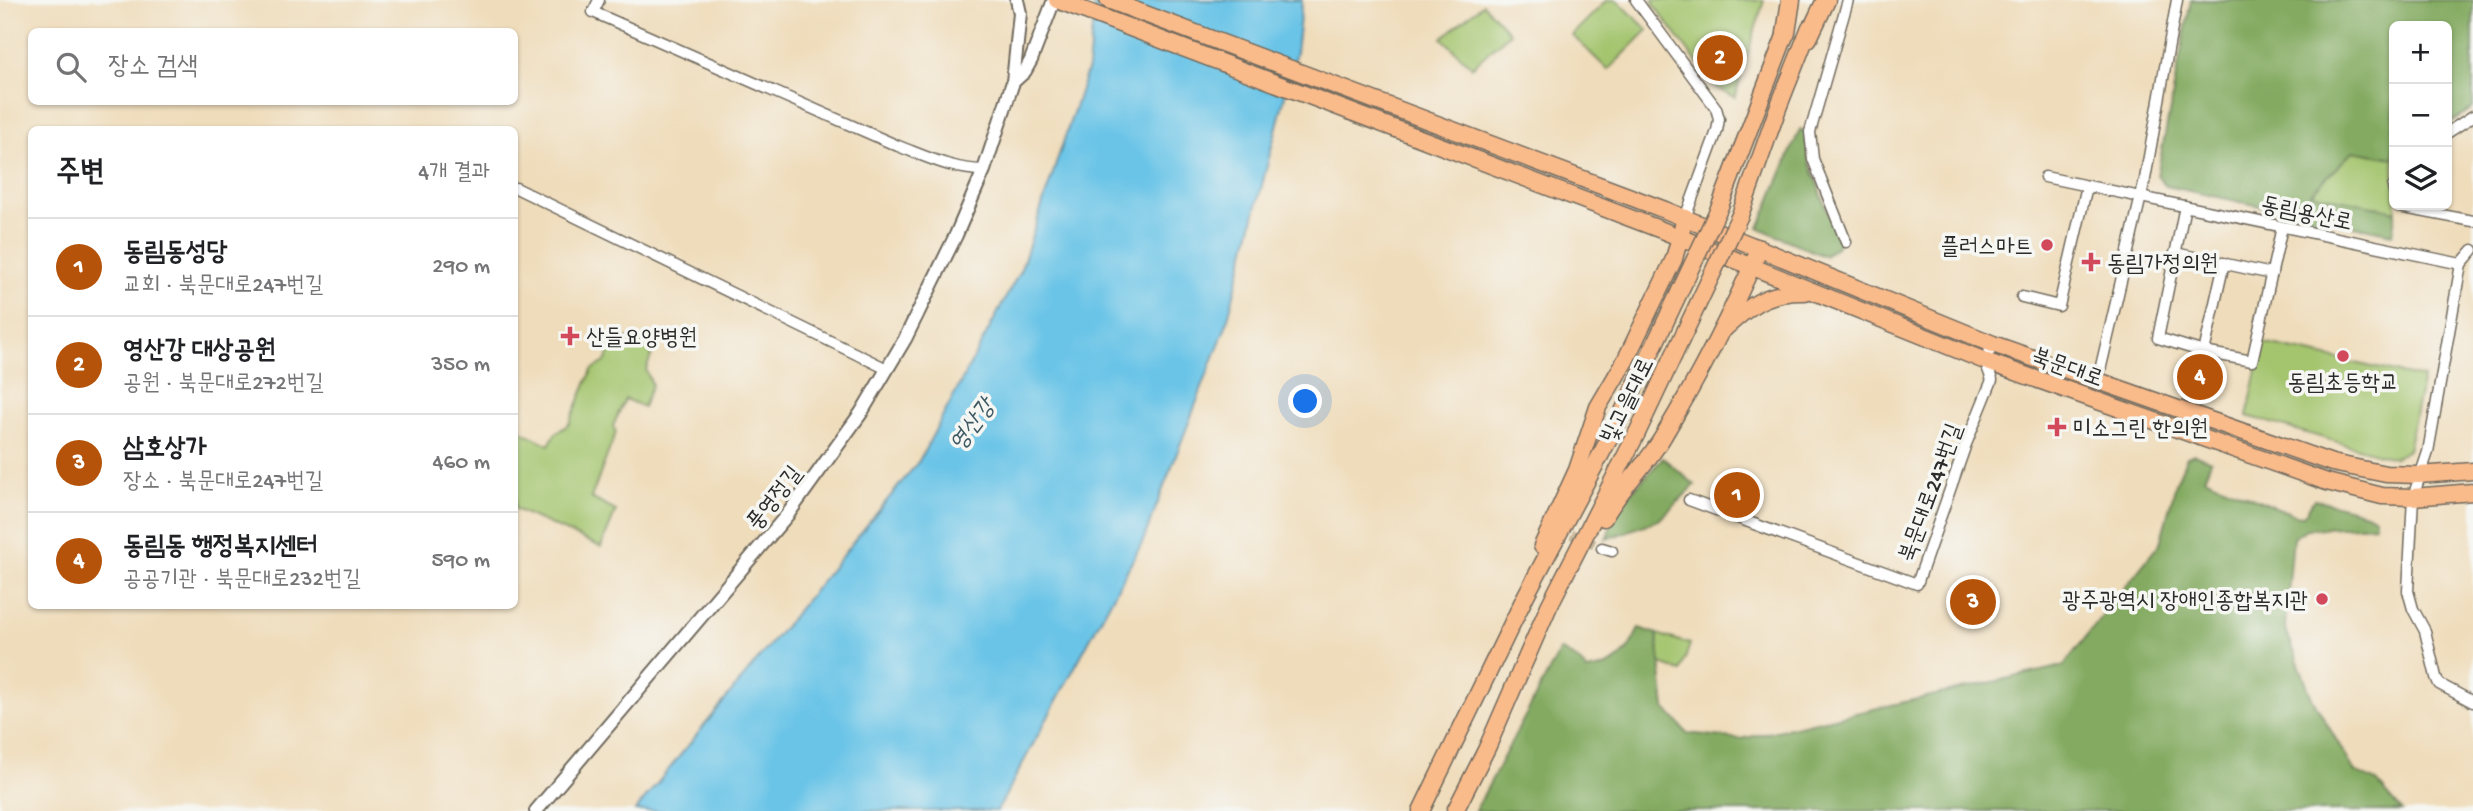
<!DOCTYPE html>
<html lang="ko">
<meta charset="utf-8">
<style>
body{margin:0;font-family:"Gochi Hand","Poor Story",sans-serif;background:#f6f6f6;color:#202124}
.controls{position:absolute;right:21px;top:21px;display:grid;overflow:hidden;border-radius:10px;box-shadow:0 2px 5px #0004}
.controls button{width:63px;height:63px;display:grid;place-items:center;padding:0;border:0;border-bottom:2px solid #e0e0e0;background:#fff;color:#202124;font:35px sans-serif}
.you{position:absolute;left:1306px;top:402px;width:24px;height:24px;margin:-18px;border:5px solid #fff;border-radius:50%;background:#1a73e8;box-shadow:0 0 0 10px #1a73e833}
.badge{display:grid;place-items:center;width:46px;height:46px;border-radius:50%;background:#b45309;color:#fff;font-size:23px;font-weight:700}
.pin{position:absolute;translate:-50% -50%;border:4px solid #fff;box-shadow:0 2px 7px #0006}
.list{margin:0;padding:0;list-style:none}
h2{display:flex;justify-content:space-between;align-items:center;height:91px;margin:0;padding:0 28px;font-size:30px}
h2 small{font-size:23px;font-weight:400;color:#757577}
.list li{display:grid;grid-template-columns:46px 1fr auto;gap:21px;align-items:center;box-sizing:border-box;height:98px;padding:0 28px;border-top:2px solid #e0e0e0}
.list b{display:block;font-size:26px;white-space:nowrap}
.list p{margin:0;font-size:23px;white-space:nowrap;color:#757577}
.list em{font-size:23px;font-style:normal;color:#757577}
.icon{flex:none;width:38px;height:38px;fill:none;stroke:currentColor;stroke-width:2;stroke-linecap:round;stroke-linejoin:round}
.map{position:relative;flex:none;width:2473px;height:811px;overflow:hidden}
.search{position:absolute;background:#fff;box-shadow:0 2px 5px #0004;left:28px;top:28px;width:490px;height:77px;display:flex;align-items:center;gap:18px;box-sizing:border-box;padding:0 24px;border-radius:10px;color:#757577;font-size:26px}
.panel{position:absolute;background:#fff;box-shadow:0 2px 5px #0004;left:28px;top:126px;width:490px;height:483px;border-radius:10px}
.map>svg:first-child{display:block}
.green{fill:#a4c56e;stroke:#68784c;stroke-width:2}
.forest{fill:#83aa61;stroke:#576a46;stroke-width:2}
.water{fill:#6ac4e7;stroke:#4a7889;stroke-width:2}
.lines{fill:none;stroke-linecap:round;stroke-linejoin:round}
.minor-tunnel{stroke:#c8b99d;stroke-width:10;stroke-dasharray:10 5;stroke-linecap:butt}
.minor-casing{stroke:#70695d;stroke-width:13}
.tertiary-casing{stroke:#70695d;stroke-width:16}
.primary-casing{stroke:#70695d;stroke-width:19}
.trunk-casing{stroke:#70695d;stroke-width:19}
.motorway-casing{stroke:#70695d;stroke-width:21}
.minor{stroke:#fff;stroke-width:10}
.tertiary{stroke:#fff;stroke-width:12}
.primary{stroke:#fabb8b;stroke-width:16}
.trunk{stroke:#fabb8b;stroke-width:16}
.motorway{stroke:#fabb8b;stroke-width:18}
.trunk-bridge-casing{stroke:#70695d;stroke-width:19;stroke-linecap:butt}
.trunk-bridge{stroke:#fabb8b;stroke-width:16}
.poi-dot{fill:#d1495b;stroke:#f6f6f2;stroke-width:2.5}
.labels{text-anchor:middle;stroke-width:7;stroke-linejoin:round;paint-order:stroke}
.street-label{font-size:23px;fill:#2b2b2b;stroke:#f6f6f2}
.poi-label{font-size:23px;fill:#2b2b2b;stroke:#f6f6f2;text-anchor:start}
.water-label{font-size:24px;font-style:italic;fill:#3e5963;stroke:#f6f6f2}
</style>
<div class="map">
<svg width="2473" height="811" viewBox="0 0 2473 811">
<rect width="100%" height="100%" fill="#f6f6f2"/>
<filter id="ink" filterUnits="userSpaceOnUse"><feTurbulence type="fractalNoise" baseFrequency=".0143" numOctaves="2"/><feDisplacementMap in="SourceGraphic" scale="14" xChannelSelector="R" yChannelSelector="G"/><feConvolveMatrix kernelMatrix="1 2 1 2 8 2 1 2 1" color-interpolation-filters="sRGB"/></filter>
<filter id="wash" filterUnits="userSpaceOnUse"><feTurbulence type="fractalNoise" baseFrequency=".00686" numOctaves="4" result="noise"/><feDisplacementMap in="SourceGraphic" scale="28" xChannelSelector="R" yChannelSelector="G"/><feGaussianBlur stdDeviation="1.57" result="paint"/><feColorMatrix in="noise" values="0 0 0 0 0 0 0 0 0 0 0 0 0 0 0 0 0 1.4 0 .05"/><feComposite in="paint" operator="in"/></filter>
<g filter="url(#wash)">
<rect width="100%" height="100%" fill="#efdcba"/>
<g class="green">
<path d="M1607,0H1617L1648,30L1608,70L1572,35Z"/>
<path d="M1653,0H1764L1735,97L1716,88L1654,5Z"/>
<path d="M1483,4L1510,33L1472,67L1442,38Z"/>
<path d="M2353,151L2394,158L2396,211L2310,194Z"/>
<path d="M623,337L654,348L646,370L652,385L643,407L625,399L613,426L616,432L591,498L616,511L601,547L515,509V428L549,445L555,434L569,424L592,370L605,362L615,339Z"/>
<path d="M2263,343L2423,378L2408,450L2393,458L2247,416Z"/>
<path d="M1657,634L1690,644L1681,671L1660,664Z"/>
</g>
<g class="forest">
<path d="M2191,0H2473V108L2447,125V26H2394V158L2353,151L2311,193L2396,211L2392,234L2166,186L2157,176Z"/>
<path d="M1800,129L1806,132L1808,158L1839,242L1837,246L1824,256L1759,228Z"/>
<path d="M2194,454L2211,461L2204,478L2295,515L2302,516L2307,511L2314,499L2366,513L2375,518V525L2307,529L2293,538L2285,627L2312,698L2355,772L2377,782L2402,811H1475L1560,650L1578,660L1587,671C1615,667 1628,655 1639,628L1657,634L1665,708L1687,733L1741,739L2063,666L2160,543L2177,480L2187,457Z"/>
<path d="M1663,458L1695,485L1659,520L1606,539L1619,505Z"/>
</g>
<path class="water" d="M1095,0H1302L1296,52L1226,326L1143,541L997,811H635L919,461L1021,269L1088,68Z"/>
</g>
<g filter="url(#ink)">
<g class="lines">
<path class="minor-tunnel" d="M1544,522L1602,548"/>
<g class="minor-casing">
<g id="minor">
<path d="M599,0L593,12L898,146C927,157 953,170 984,170"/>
<path d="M1636,0L1716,108L1719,119L1717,131L1685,218"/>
<path d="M2447,133L2473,116"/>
<path d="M2045,177L2461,264"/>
<path d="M2393,187L2394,192"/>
<path d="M516,188L887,369"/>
<path d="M2399,205V207L2473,221"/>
<path d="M2185,206L2158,338L2204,352L2252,361L2282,227"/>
<path d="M1846,242L1813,159L1810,132L1848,0"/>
<path d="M2473,250L2461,264L2428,452L2413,497L2408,591L2413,609L2425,631L2436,677L2439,684L2473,702"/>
<path d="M2175,253L2272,274"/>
<path d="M2022,297L2059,306L2087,186"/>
<path d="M2204,352L2224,263"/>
<path d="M2098,379L2145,179L2177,0"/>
<path d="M1689,500L1917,584L1966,444L1992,380L1985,361L1993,344"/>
<path d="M1602,548L1612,551"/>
</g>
</g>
<g class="tertiary-casing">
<g id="tertiary">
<path d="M1013,82L1020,13L1017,0"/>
<path d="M536,811L788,514L861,413L905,339L956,235L984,170L1013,82L1025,71L1031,60L1054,0"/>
</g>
</g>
<g class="primary-casing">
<g id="primary">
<path d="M1057,0L1659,229L1985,361L2327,482L2382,496L2413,497L2473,492"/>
<path d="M1108,0L1665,210L1993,344L2332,463L2386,474L2419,475L2473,471"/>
<path d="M1722,331C1749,306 1766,291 1805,292"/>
</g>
</g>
<g class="trunk-casing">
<g id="trunk">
<path d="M1720,206L1786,33"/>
<path d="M1740,215L1778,108L1810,27"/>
<path d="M1604,518C1620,488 1647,465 1664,435C1700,375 1732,312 1760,248"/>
<path d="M1542,546L1577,470L1598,407L1625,361L1674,259L1685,218"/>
<path d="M1421,811L1526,595L1618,422"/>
<path d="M1455,811L1487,748L1549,606L1637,433"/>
</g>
</g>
<g class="motorway-casing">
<g id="motorway">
<path d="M1786,33L1791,0"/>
<path d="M1808,38L1826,0"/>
</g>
</g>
<use href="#minor" class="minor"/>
<use href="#tertiary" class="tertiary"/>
<use href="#primary" class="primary"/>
<use href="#trunk" class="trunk"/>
<use href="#motorway" class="motorway"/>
<g class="trunk-bridge-casing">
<g id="trunk-bridge">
<path d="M1618,422L1720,206"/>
<path d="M1637,433L1740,215"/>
</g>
</g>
<use href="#trunk-bridge" class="trunk-bridge"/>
</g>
</g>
<g class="poi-dot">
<circle cx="2047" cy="245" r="7"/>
<path d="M2087.5 251.5h7v7h7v7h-7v7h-7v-7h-7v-7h7z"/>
<path d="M566.5 325.5h7v7h7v7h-7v7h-7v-7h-7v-7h7z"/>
<circle cx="2343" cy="356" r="7"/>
<path d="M2053.5 416.5h7v7h7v7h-7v7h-7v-7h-7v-7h7z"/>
<circle cx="2322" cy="599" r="7"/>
</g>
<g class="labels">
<g class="street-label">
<text transform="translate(2307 212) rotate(12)" y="8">동림용산로</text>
<text transform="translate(2068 366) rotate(20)" y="8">북문대로</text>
<text transform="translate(1626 400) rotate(-64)" y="8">빛고을대로</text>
<text transform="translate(1929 492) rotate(-70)" y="8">북문대로247번길</text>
<text transform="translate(773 497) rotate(-52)" y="8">풍영정길</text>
</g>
<g class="poi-label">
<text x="2033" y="253" text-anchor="end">플러스마트</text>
<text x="2107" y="270">동림가정의원</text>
<text x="586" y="344">산들요양병원</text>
<text x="2343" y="389" text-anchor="middle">동림초등학교</text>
<text x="2073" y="435">미소그린 한의원</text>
<text x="2308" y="607" text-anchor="end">광주광역시 장애인종합복지관</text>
</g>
<g class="water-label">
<text transform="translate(971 424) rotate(-53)" y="8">영산강</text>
</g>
</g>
</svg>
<div class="controls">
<button>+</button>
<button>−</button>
<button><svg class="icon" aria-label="layers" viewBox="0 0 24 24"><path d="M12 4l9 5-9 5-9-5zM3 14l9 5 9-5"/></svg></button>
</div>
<div class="you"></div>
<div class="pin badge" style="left:1737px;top:495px">1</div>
<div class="pin badge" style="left:1720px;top:58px">2</div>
<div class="pin badge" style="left:1973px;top:602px">3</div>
<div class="pin badge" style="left:2200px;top:377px">4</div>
<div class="search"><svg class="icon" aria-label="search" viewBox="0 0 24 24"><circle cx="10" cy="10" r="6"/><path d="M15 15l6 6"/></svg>장소 검색</div>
<section class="panel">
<h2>주변<small>4개 결과</small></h2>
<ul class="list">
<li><span class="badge">1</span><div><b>동림동성당</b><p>교회 · 북문대로247번길</p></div><em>290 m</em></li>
<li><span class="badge">2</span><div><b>영산강 대상공원</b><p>공원 · 북문대로272번길</p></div><em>350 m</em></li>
<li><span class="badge">3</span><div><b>삼호상가</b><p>장소 · 북문대로247번길</p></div><em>460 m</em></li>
<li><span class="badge">4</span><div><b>동림동 행정복지센터</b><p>공공기관 · 북문대로232번길</p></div><em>590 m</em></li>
</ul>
</section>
</div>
